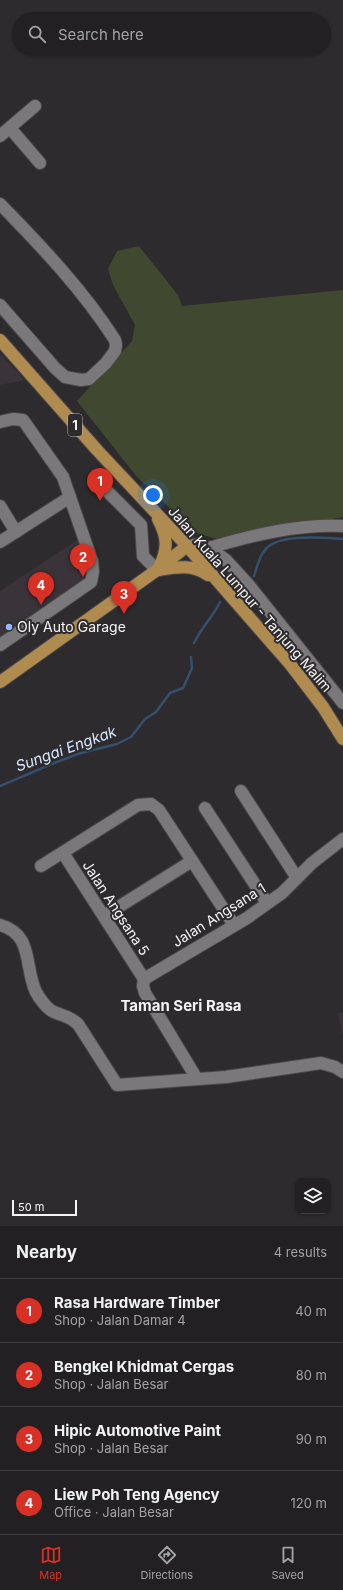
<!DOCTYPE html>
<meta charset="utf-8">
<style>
body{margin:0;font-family:Inter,sans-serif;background:#2e2d2f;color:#f1f3f6}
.controls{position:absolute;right:12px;bottom:12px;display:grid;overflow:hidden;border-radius:8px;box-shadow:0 1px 3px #0004}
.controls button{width:36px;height:36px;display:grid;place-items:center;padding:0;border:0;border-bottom:1px solid #3f3e40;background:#222022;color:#f1f3f6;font:20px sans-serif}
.scale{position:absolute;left:12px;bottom:10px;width:65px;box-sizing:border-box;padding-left:4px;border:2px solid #f6f4f5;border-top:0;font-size:11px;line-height:14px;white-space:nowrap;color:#f6f4f5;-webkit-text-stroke:3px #2d2b2d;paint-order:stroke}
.you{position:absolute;left:153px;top:495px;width:14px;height:14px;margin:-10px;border:3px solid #fff;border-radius:50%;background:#1a73e8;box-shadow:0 0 0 6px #1a73e833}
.badge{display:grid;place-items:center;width:26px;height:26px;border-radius:50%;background:#d93025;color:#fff;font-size:13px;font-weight:700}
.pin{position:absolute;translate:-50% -33px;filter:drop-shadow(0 1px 2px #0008)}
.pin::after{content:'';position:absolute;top:21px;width:14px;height:12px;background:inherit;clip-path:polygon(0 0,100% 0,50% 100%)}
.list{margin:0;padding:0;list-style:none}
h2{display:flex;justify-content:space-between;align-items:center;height:52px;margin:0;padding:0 16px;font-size:17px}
h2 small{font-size:13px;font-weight:400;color:#a2a3a5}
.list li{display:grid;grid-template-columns:26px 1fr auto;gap:12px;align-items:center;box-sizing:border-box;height:64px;padding:0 16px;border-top:1px solid #3f3e40}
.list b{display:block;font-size:15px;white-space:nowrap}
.list p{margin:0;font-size:13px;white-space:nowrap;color:#a2a3a5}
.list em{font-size:13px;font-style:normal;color:#a2a3a5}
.icon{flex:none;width:22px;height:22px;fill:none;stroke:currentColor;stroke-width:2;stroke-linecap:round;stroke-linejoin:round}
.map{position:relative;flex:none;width:343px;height:1226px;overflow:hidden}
.search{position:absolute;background:#222022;box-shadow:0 1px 3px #0004;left:12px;right:12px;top:12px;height:44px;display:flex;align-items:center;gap:10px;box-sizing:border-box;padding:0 14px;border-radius:22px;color:#a2a3a5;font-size:15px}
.sheet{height:308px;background:#222022}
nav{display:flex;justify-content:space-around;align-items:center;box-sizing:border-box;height:56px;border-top:1px solid #3f3e40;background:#222022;font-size:11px;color:#a2a3a5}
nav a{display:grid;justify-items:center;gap:2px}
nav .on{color:#d93025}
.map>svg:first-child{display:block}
.built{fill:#3a333a}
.green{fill:#40492f}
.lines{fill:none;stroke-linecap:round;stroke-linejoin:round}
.stream{stroke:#354f6e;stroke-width:2.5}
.minor-casing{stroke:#4b494b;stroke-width:14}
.major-casing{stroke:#4b494b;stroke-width:14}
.minor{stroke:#7b787b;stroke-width:12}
.major{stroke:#b08b50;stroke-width:12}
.poi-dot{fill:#95b6fd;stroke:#2d2b2d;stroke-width:1.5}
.labels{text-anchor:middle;stroke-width:4;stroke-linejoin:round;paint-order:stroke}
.shield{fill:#2d2b2d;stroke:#bab8b9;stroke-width:1}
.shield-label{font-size:13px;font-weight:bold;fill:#f6f4f5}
.street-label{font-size:14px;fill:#f6f4f5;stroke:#2d2b2d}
.poi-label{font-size:14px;fill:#f6f4f5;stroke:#2d2b2d;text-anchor:start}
.water-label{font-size:15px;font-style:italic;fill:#d4e6fd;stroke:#2d2b2d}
.neighbourhood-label{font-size:15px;font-weight:bold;fill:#f6f4f5;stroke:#2d2b2d}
</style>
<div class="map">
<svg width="343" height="1226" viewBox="0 0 343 1226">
<rect width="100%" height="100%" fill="#2d2b2d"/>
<g class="built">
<path d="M0,353L25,380L0,385Z"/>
<path d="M82,537L89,581L0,640V591Z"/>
<path d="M343,1012V1036L338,1014Z"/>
</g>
<path class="green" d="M139,246L178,295L182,306L343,290V517L217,539L196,533L137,477L77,401L132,341L135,325L113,285L108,269L117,251Z"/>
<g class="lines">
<g class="stream">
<path d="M254,576C257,568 259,556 265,550C278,533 323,538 343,539"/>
<path d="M194,643C201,628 213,617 220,602"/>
<path d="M0,786L54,763L81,753L117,744L131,737L145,719L156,712L170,693L183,688L192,668L191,657"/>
</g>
<g class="minor-casing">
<g id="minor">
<path d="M10,128L40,163"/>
<path d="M0,136L35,106"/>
<path d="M0,204C41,246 83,290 115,340L116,345L115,351L106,363L89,379L81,380L65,377L55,368L0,305"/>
<path d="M0,422L13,419L23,420L63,477L92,561L93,572L91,582L0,645"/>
<path d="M107,491L141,525L143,556L157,570"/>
<path d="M0,506L16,532"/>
<path d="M0,542L70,497"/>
<path d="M187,546L200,544L209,548L226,560L248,584L343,703"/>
<path d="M209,548C253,535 297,524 343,526"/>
<path d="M241,791L297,878"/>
<path d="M205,808L267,903"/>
<path d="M63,853L144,979"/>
<path d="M41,866L138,805L151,804L159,810L234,925"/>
<path d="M104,916L192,861"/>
<path d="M0,925C34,934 24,968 36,992C39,998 47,1009 54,1012C65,1017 68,1015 78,1024L117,1085L226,1077L321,1063L335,1067L343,1072"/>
<path d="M144,979L247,918L282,893L312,863L343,839"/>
<path d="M144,979L143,986L145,993L197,1079"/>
</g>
</g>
<g class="major-casing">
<g id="major">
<path d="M0,340L97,450L187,546L290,664L323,707L343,739"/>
<path d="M158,519C168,538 168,549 159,568"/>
<path d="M159,570C177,567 192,564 208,575"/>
<path d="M0,682L157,570L187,546"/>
</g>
</g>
<use href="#minor" class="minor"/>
<use href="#major" class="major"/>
</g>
<circle class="poi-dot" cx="9" cy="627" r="4"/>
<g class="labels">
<rect class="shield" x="68" y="414" width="14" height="22" rx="3"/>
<g class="shield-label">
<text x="75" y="430">1</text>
</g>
<g class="street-label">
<text transform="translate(250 599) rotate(49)" y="5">Jalan Kuala Lumpur - Tanjung Malim</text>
<text transform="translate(116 908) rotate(57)" y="5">Jalan Angsana 5</text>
<text transform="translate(219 915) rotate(-32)" y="5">Jalan Angsana 1</text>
</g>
<g class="poi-label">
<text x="17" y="632">Oly Auto Garage</text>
</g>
<g class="water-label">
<text transform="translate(66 749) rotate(-20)" y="5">Sungai Engkak</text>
</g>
<g class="neighbourhood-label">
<text x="181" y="1011">Taman Seri Rasa</text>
</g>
</g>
</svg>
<div class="controls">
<button><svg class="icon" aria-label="layers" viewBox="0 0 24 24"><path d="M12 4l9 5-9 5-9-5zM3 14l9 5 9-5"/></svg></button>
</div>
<div class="scale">50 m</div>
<div class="you"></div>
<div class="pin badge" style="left:100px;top:501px">1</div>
<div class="pin badge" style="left:83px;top:577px">2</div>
<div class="pin badge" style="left:124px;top:614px">3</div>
<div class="pin badge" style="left:41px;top:605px">4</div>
<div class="search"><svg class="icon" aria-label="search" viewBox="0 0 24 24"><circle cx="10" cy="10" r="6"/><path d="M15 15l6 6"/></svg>Search here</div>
</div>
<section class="sheet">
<h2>Nearby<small>4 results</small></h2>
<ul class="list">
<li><span class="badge">1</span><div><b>Rasa Hardware Timber</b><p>Shop · Jalan Damar 4</p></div><em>40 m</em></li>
<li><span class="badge">2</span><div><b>Bengkel Khidmat Cergas</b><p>Shop · Jalan Besar</p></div><em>80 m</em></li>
<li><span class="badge">3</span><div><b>Hipic Automotive Paint</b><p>Shop · Jalan Besar</p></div><em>90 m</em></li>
<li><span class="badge">4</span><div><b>Liew Poh Teng Agency</b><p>Office · Jalan Besar</p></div><em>120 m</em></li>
</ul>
</section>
<nav>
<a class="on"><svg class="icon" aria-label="map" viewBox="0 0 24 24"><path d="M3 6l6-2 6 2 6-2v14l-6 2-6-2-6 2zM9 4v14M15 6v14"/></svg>Map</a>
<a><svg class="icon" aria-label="directions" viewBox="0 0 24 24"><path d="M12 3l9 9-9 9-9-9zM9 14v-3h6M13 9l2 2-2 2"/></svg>Directions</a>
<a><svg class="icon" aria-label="saved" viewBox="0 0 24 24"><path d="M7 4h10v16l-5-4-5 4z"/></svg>Saved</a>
</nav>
